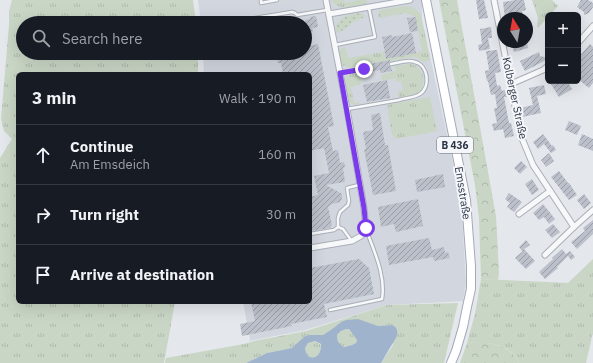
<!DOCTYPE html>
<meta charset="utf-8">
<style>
body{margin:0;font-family:"IBM Plex Sans",sans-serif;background:#20242c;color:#f1f3f6}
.controls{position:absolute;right:12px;top:12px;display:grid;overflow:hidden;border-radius:6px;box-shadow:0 4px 16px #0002}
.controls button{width:36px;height:36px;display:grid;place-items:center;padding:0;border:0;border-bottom:1px solid #363941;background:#171b24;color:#f1f3f6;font:20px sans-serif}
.compass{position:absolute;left:497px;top:12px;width:36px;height:36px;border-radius:50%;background:#171b24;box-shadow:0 4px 16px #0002;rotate:349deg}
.stop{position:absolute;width:12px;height:12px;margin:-9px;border:3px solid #7c3aed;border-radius:50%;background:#fff}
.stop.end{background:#7c3aed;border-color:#fff;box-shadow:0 1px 4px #0008}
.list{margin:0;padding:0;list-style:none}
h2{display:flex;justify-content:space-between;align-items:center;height:52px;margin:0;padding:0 16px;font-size:17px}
h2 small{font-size:13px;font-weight:400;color:#9ea1a6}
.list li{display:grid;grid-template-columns:26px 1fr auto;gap:12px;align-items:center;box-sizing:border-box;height:60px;padding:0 16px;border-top:1px solid #363941}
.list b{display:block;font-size:15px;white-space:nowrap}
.list p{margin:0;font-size:13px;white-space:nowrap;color:#9ea1a6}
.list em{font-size:13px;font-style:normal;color:#9ea1a6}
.icon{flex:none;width:22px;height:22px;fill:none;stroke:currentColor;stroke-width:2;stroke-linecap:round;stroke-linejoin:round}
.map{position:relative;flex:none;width:593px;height:363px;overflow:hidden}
.search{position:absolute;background:#171b24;box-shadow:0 4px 16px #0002;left:16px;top:16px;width:296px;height:44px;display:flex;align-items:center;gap:10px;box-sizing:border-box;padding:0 14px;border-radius:22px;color:#9ea1a6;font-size:15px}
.panel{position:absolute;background:#171b24;box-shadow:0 4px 16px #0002;left:16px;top:72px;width:296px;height:232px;border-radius:6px}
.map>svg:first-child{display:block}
.built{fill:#d2d6de}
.grass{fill:url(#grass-tufts)}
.forest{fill:url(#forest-crowns)}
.garden{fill:url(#garden-dots)}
.water{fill:#9fb4cc;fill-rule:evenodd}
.building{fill:url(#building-hatch)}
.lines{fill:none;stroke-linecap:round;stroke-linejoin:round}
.service-casing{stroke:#a9aeb7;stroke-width:4.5}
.minor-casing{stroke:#a9aeb7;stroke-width:7}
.primary-casing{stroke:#a3abb8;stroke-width:10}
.service{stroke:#f7f8fa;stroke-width:2.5}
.minor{stroke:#f7f8fa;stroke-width:5}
.primary{stroke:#fff;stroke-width:8}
.route{stroke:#7c3aed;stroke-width:5}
.labels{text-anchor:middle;stroke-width:4;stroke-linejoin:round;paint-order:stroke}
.shield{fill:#f4f6f9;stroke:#676e7b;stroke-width:1}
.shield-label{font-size:10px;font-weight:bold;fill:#2b3445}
.street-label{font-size:11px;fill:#2b3445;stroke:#f4f6f9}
</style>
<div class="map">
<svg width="593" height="363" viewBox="0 0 593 363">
<defs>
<pattern id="grass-tufts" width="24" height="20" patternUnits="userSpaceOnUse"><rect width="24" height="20" fill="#c9d6c5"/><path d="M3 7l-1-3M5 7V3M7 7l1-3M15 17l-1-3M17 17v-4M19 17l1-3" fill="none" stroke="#adb8ab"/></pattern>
<pattern id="forest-crowns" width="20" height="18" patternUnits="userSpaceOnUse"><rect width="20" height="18" fill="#c9d6c5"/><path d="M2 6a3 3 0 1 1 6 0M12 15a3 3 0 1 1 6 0" fill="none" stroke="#adb8ab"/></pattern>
<pattern id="garden-dots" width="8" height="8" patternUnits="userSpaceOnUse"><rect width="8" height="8" fill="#c9d6c5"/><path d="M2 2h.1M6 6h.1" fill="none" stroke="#adb8ab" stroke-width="1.8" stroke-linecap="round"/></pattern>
<pattern id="building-hatch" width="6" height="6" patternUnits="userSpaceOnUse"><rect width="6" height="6" fill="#bbc0ca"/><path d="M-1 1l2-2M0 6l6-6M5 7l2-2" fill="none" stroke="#989da6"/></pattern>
</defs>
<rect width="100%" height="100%" fill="#e4e7ec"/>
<path class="built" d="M198,0H422V19L461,200L466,283L463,301L387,305L305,330L249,341L250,339L243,302H310V74H204L203,53H305V23H201Z"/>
<g class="grass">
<path d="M12,0H193L196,23H23V53H198V74H18V302H175L164,363H0V158L12,139L4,131L1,119L9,25V11Z"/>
<path d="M331,0H344L345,3L358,0H367L368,3C356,6 340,13 331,0Z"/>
<path d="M532,0H552L558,6L550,15H548V17L538,28L537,26L538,18Z"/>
<path d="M405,6C414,7 416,8 421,15L430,60L424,62L414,57L390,61L389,60L364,65V66C345,69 341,70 339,50L342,48L345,47L348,58L384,52L385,55L396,57L422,51L416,17L406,13L379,18L378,12L380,10Z"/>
<path d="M407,64C410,64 413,64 416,66C425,71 426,87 418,93C413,98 405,96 399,97L398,91L403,90L401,81L396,82V78L382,81L381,75L396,71L395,66Z"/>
<path d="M356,73L360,76L361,84L351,87L354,103L359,102V104L355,105L349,102L345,80C346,74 351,74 356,73Z"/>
<path d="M430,97L437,131L396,139L392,135L387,105Z"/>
<path d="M593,259V332L586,363H519C510,343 486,341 467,343L475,314L481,279L568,283Z"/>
<path d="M458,303L444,363H381L393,345L390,325L378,326L372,325L363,321L341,322L332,329L323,335H309L292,348L267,353L246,363H165L166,358L244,344L254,341L306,331L387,305Z"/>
<path d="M346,329H349L357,340L356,343C346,348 337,349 337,335L341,331Z"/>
<path d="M315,341L321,345C322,359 307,363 305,348L308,343Z"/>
</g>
<g class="forest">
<path d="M439,0H457L496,216L499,273L498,280L481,279L479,218L475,185Z"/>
<path d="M480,342C496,343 512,348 519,363H460L467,343Z"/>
</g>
<path class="garden" d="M361,13L364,15L365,17L357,20L349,25L350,26L338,33L336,32C335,16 349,15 361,13Z"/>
<path class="water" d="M358,319L378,326L392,325C397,327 398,331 397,336L381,363H246L267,353L292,348L304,337L309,335H323L332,329L341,322L346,320ZM346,329H349L357,340L356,343L352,345L344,347C339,344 337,341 337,335L341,331ZM315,341L321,344C322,359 307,363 305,348L308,343Z"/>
<g class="building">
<path d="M476,0H484L488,18L479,19Z"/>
<path d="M516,0H524L526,10L522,11L523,18H505L503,2Z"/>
<path d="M581,0H588L593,3V7L589,13L584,15V12L577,7Z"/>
<path d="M316,16L318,27L312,28L313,32L305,34V20L310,19V17Z"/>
<path d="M294,17L296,23H275L274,20Z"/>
<path d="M416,17L418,31L410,32L407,18Z"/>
<path d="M491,27L492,38H488L490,49L479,51L478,45L482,44L480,29Z"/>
<path d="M412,33L416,53L386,59L382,37L392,35V37Z"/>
<path d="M514,42H527L528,48L514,52L511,43Z"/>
<path d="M318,44L334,126L328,127L333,151L338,150L340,163L344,162L345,167L343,168L345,182L326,185L342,194V198L340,202L332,204L328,207L332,225L330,228L310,231V197L318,195L314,176L329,173L324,148L310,151V74H283L281,63H278L276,53H305V47Z"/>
<path d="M590,44L593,47V83L589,88L578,79V58Z"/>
<path d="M497,50L501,72L495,73L497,86L500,85L502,91L505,90L507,97H504L509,123H511L514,136L505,138L503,129L494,131L492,124L497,123L494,108H497L495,94L491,95L488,81H487L485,71L489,70L486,51Z"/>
<path d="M539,52L540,56L548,58V59L525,71L520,61Z"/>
<path d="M390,60V61L388,65L391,67L392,71L380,73V70L365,73L367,68L364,66V65Z"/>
<path d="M387,80L390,98L367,102L363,85Z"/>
<path d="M549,81H567L572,89L559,97Z"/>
<path d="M544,85L546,94L537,96L541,113L522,117L520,108L533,105L529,88Z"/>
<path d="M380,113L385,145H388L396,191L373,195L364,149H366L363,132L373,130L371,115Z"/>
<path d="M569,121L581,126L577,135L565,130Z"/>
<path d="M543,134L552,146L553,145L556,150L551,153L544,144L538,149L533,142Z"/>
<path d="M582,134L593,139V151L578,145Z"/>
<path d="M549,153L554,161L546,167L541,160Z"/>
<path d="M521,161L527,167L520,174L514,168Z"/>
<path d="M559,171L568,183H569L577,195L569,200L551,177Z"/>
<path d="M443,174L445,187L417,192L415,180Z"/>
<path d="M532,179L539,190L532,195L525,184Z"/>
<path d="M509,193L522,202L514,212L507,207L510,203L505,199Z"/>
<path d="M584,194L591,203L584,209L577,200Z"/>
<path d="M418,199L423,226L396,232L394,224L381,227L378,207Z"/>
<path d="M543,204L555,219L549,224L544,217L539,220L533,213Z"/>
<path d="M593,220V234L577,249L571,242L585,231L583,228Z"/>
<path d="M553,224L560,232L552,238L545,230Z"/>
<path d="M429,238L432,250L444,247L445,253L448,252L450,258L434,261L433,257L389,265L386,246Z"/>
<path d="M526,240L530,245L524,249L535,261L526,269L515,258L523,251H522L519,247Z"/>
<path d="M562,249L566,254L570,251L575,257L571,260L568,256L557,267L558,268L545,279L539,272L553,259L552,258Z"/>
<path d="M359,259L369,268L374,294L324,304L327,317L291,324L292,326L242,336L240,324L255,321L251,302H310V268Z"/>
</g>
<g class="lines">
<g class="service-casing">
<g id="service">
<path d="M261,0V3L277,0"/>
<path d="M255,18L292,12L295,13L297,15L327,10"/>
<path d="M335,45L375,37L369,8"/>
<path d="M340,73L364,69"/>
<path d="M347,109C364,106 382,103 399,100C405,98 414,98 420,94C431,87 428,65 415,62C408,59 398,63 391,64"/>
<path d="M338,227L343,229L351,240"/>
<path d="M310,234L334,230L338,227V218L340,212L348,205L349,201L347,188L359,185"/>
<path d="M330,310L382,299C386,276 374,251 366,229"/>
</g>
</g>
<g class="minor-casing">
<g id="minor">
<path d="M494,0L521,136L533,165L574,227L545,255"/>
<path d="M329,14L410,0"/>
<path d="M578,43L593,26"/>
<path d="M511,84L543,70L548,66"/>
<path d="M519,214L550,191"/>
<path d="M574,227L593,210"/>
<path d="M310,248L352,241L361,236L366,229L364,208L347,109L326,0"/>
</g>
</g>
<g class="primary-casing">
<path id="primary" d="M426,0L466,200L471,266V289L467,307L463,327L456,351L451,363"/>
</g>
<use href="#service" class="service"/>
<use href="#minor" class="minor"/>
<use href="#primary" class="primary"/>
</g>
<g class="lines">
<path class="route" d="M364,69L340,73L364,208L366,228"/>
</g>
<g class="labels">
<rect class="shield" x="437" y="137" width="36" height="16" rx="3"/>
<g class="shield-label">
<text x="455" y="149">B 436</text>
</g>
<g class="street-label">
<text transform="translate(515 98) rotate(78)" y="4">Kolberger Straße</text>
<text transform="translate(463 193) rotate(81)" y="4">Emsstraße</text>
</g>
</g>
</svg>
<div class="controls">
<button>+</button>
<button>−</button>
</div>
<svg class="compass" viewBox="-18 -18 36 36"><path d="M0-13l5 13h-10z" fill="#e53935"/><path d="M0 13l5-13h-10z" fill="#9ea1a6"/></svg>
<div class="stop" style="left:366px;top:228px"></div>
<div class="stop end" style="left:364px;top:69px"></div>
<div class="search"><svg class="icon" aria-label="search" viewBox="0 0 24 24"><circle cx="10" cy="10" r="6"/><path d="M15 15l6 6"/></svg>Search here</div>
<section class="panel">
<h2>3 min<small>Walk · 190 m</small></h2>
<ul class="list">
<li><svg class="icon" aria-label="ahead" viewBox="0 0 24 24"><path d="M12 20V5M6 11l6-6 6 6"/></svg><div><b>Continue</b><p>Am Emsdeich</p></div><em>160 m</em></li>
<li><svg class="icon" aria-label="right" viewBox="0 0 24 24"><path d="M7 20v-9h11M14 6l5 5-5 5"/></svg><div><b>Turn right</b></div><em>30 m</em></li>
<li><svg class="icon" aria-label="arrive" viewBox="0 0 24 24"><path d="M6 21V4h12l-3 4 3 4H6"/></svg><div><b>Arrive at destination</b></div></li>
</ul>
</section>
</div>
